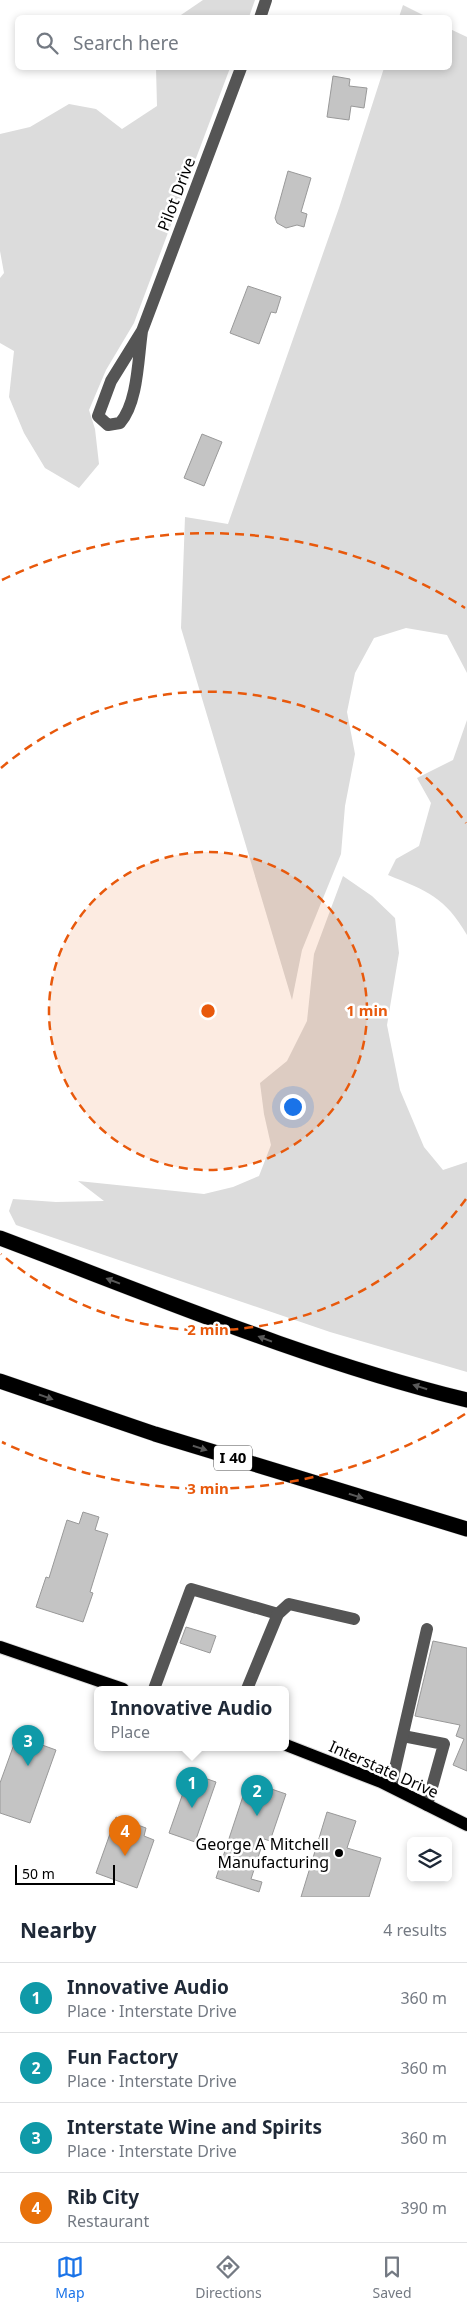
<!DOCTYPE html>
<meta charset="utf-8">
<style>
body{margin:0;font-family:"Noto Sans",sans-serif;background:#f2f2f3;color:#1f2937}
.controls{position:absolute;right:15px;bottom:15px;display:grid;overflow:hidden;border-radius:8px;box-shadow:0 2px 8px #0003}
.controls button{width:45px;height:45px;display:grid;place-items:center;padding:0;border:0;border-bottom:1px solid #e0e1e3;background:#fff;color:#1f2937;font:25px sans-serif}
.scale{position:absolute;left:15px;bottom:12px;width:100px;box-sizing:border-box;padding-left:5px;border:2px solid #000;border-top:0;font-size:14px;line-height:18px;white-space:nowrap;color:#000;-webkit-text-stroke:4px #fff;paint-order:stroke}
.you{position:absolute;left:292px;top:1106px;width:18px;height:18px;margin:-12px;border:4px solid #fff;border-radius:50%;background:#1a73e8;box-shadow:0 0 0 8px #1a73e833}
.badge{display:grid;place-items:center;width:32px;height:32px;border-radius:50%;background:#1a73e8;color:#fff;font-size:16px;font-weight:700}
.pin{position:absolute;translate:-50% -41px;filter:drop-shadow(0 1px 2px #0008)}
.pin::after{content:'';position:absolute;top:26px;width:18px;height:15px;background:inherit;clip-path:polygon(0 0,100% 0,50% 100%)}
.popup{position:absolute;left:94px;top:1686px;width:195px;height:65px;box-sizing:border-box;display:grid;place-content:center;border-radius:8px;background:#fff;filter:drop-shadow(0 1px 4px #0005);font-size:16px;white-space:nowrap;color:#747a83}
.popup b{font-size:19px;color:#1f2937}
.popup::after{content:'';position:absolute;left:50%;top:100%;margin-left:-10px;border:10px solid transparent;border-top-color:#fff}
.list{margin:0;padding:0;list-style:none}
h2{display:flex;justify-content:space-between;align-items:center;height:65px;margin:0;padding:0 20px;font-size:21px}
h2 small{font-size:16px;font-weight:400;color:#747a83}
.list li{display:grid;grid-template-columns:32px 1fr auto;gap:15px;align-items:center;box-sizing:border-box;height:70px;padding:0 20px;border-top:1px solid #e0e1e3}
.list b{display:block;font-size:19px;white-space:nowrap}
.list p{margin:0;font-size:16px;white-space:nowrap;color:#747a83}
.list em{font-size:16px;font-style:normal;color:#747a83}
.icon{flex:none;width:28px;height:28px;fill:none;stroke:currentColor;stroke-width:2;stroke-linecap:round;stroke-linejoin:round}
.map{position:relative;flex:none;width:467px;height:1897px;overflow:hidden}
.search{position:absolute;background:#fff;box-shadow:0 2px 8px #0003;left:15px;right:15px;top:15px;height:55px;display:flex;align-items:center;gap:12px;box-sizing:border-box;padding:0 18px;border-radius:8px;color:#747a83;font-size:19px}
.sheet{height:345px;background:#fff}
nav{display:flex;justify-content:space-around;align-items:center;box-sizing:border-box;height:70px;border-top:1px solid #e0e1e3;background:#fff;font-size:14px;color:#747a83}
nav a{display:grid;justify-items:center;gap:2px}
nav .on{color:#1a73e8}
.map>svg:first-child{display:block}
.green{fill:#dcdcdc}
.building{fill:#c4c4c4;stroke:#999}
.lines{fill:none;stroke-linecap:round;stroke-linejoin:round}
.major-casing{stroke:#dbdbdb;stroke-width:14}
.highway-casing{stroke:#dbdbdb;stroke-width:16}
.minor{stroke:#555;stroke-width:12}
.major{stroke:#000;stroke-width:12}
.highway{stroke:#000;stroke-width:15}
.oneway{fill:#595959}
.ring{fill:none;stroke:#e8590c;stroke-width:2.5;stroke-dasharray:9 6}
.poi-dot{fill:#000;stroke:#fff;stroke-width:2}
.labels{text-anchor:middle;stroke-width:5;stroke-linejoin:round;paint-order:stroke}
.shield{fill:#fff;stroke:#4c4c4c;stroke-width:1}
.shield-label{font-size:15px;font-weight:bold;fill:#000}
.street-label{font-size:16px;fill:#000;stroke:#fff}
.poi-label{font-size:16px;fill:#000;stroke:#fff;text-anchor:end}
.centre{fill:#e8590c;stroke:#fff;stroke-width:2.5}
.ring-label{font-size:15px;text-anchor:middle;font-weight:bold;fill:#e8590c;stroke:#fff;stroke-width:5;stroke-linejoin:round;paint-order:stroke}
</style>
<div class="map">
<svg width="467" height="1897" viewBox="0 0 467 1897">
<rect width="100%" height="100%" fill="#fff"/>
<g class="green">
<path d="M203,0H255L249,17H178Z"/>
<path d="M403,5L427,17H399Z"/>
<path d="M450,29L467,37V673L447,635L406,628L374,638L355,673L347,712L355,754L345,806L341,854L302,950L292,1000L181,628L185,517L228,524L339,208L384,68H450Z"/>
<path d="M156,68H230L134,323L106,370L89,410L95,429L99,464L79,488L45,468L24,433L9,397L14,351L0,343V278L4,273L0,251V134L30,127L69,104L96,109L122,129L157,106Z"/>
<path d="M467,720V935C445,897 427,891 388,875L396,859L419,846L431,803L417,778L453,760Z"/>
<path d="M343,876L372,896L395,918L399,953L387,1025L400,1090L424,1147L443,1170L467,1162V1372L330,1332L16,1225L9,1211L13,1199L56,1202L104,1201L78,1181L204,1194L233,1187L259,1176L271,1145L264,1114L260,1083L287,1061L307,1021L314,954Z"/>
</g>
<g class="building">
<path d="M333,76L350,79L349,86L367,88L364,108L351,106L349,120L327,117Z"/>
<path d="M288,171L311,178L301,212L307,214L304,227L297,225L286,228L277,223L275,218Z"/>
<path d="M248,286L281,297L276,313L271,312L259,344L230,333Z"/>
<path d="M202,434L222,442L204,486L184,478Z"/>
<path d="M83,1512L99,1517L95,1530L108,1534L90,1592L93,1593L83,1622L36,1607L46,1577L49,1578L67,1520L79,1524Z"/>
<path d="M186,1627L216,1636L210,1653L180,1643Z"/>
<path d="M433,1641L467,1648V1771L453,1765L464,1739L456,1736L460,1725L415,1716Z"/>
<path d="M17,1736L56,1750L30,1823L0,1813V1783Z"/>
<path d="M190,1773L216,1782L195,1842L169,1833Z"/>
<path d="M248,1781L286,1794L270,1841L264,1839L251,1879L262,1882L259,1892L216,1878Z"/>
<path d="M327,1812L356,1821L347,1848L381,1858L369,1897H301Z"/>
<path d="M116,1817L146,1828L144,1836L154,1840L137,1888L96,1873Z"/>
</g>
<g class="lines">
<g class="major-casing">
<g id="major">
<path d="M0,1647L123,1689"/>
<path d="M286,1745L381,1782L467,1825"/>
</g>
</g>
<g class="highway-casing">
<g id="highway">
<path d="M0,1238C154,1296 307,1361 467,1400"/>
<path d="M0,1381L155,1434L467,1529"/>
</g>
</g>
<g class="minor">
<path d="M260,18L266,0"/>
<path d="M142,331C138,358 138,403 120,423L108,425L98,416L111,381L142,331L241,68"/>
<path d="M154,1689L191,1589L278,1614"/>
<path d="M247,1689L278,1614L289,1604L354,1619"/>
<path d="M403,1736L444,1744L427,1805"/>
<path d="M391,1786L427,1629"/>
</g>
<use href="#major" class="major"/>
<use href="#highway" class="highway"/>
</g>
<defs><path id="oneway-solid" d="M-6-.8H1V-3.2L6.5 0L1 3.2V.8H-6Z" transform="scale(1.25)"/></defs>
<g class="oneway">
<use href="#oneway-solid" transform="translate(113 1281) rotate(-159)"/>
<use href="#oneway-solid" transform="translate(265 1339) rotate(-159)"/>
<use href="#oneway-solid" transform="translate(420 1387) rotate(-163)"/>
<use href="#oneway-solid" transform="translate(46 1397) rotate(19)"/>
<use href="#oneway-solid" transform="translate(200 1448) rotate(17)"/>
<use href="#oneway-solid" transform="translate(356 1496) rotate(17)"/>
</g>
<circle cx="208" cy="1011" r="159" fill="#e8590c" fill-opacity=".12"/>
<g class="ring">
<circle cx="208" cy="1011" r="159"/>
<path d="M466 1199A319 319 0 0 1 1 1254M1 768A319 319 0 0 1 466 823"/>
<path d="M465 1414A478 478 0 0 1 2 1442M2 580A478 478 0 0 1 465 608"/>
</g>
<circle class="poi-dot" cx="339" cy="1853" r="5"/>
<g class="labels">
<rect class="shield" x="214" y="1445.5" width="38" height="25" rx="4"/>
<g class="shield-label">
<text x="233" y="1463">I 40</text>
</g>
<g class="street-label">
<text transform="translate(176 194) rotate(-69)" y="6">Pilot Drive</text>
<text transform="translate(384 1769) rotate(24)" y="6">Interstate Drive</text>
</g>
<g class="poi-label">
<text x="329" y="1850">George A Mitchell<tspan x="329" dy="18">Manufacturing</tspan></text>
</g>
</g>
<circle cx="208" cy="1011" r="8" class="centre"/>
<g class="ring-label">
<text x="367" y="1016">1 min</text>
<text x="208" y="1335">2 min</text>
<text x="208" y="1494">3 min</text>
</g>
</svg>
<div class="controls">
<button><svg class="icon" aria-label="layers" viewBox="0 0 24 24"><path d="M12 4l9 5-9 5-9-5zM3 14l9 5 9-5"/></svg></button>
</div>
<div class="scale">50 m</div>
<div class="you"></div>
<div class="pin badge" style="left:192px;top:1808px;background:#0f9aa8">1</div>
<div class="popup"><b>Innovative Audio</b>Place</div>
<div class="pin badge" style="left:257px;top:1816px;background:#0f9aa8">2</div>
<div class="pin badge" style="left:28px;top:1766px;background:#0f9aa8">3</div>
<div class="pin badge" style="left:125px;top:1856px;background:#e8710a">4</div>
<div class="search"><svg class="icon" aria-label="search" viewBox="0 0 24 24"><circle cx="10" cy="10" r="6"/><path d="M15 15l6 6"/></svg>Search here</div>
</div>
<section class="sheet">
<h2>Nearby<small>4 results</small></h2>
<ul class="list">
<li><span class="badge" style="background:#0f9aa8">1</span><div><b>Innovative Audio</b><p>Place · Interstate Drive</p></div><em>360 m</em></li>
<li><span class="badge" style="background:#0f9aa8">2</span><div><b>Fun Factory</b><p>Place · Interstate Drive</p></div><em>360 m</em></li>
<li><span class="badge" style="background:#0f9aa8">3</span><div><b>Interstate Wine and Spirits</b><p>Place · Interstate Drive</p></div><em>360 m</em></li>
<li><span class="badge" style="background:#e8710a">4</span><div><b>Rib City</b><p>Restaurant</p></div><em>390 m</em></li>
</ul>
</section>
<nav>
<a class="on"><svg class="icon" aria-label="map" viewBox="0 0 24 24"><path d="M3 6l6-2 6 2 6-2v14l-6 2-6-2-6 2zM9 4v14M15 6v14"/></svg>Map</a>
<a><svg class="icon" aria-label="directions" viewBox="0 0 24 24"><path d="M12 3l9 9-9 9-9-9zM9 14v-3h6M13 9l2 2-2 2"/></svg>Directions</a>
<a><svg class="icon" aria-label="saved" viewBox="0 0 24 24"><path d="M7 4h10v16l-5-4-5 4z"/></svg>Saved</a>
</nav>
